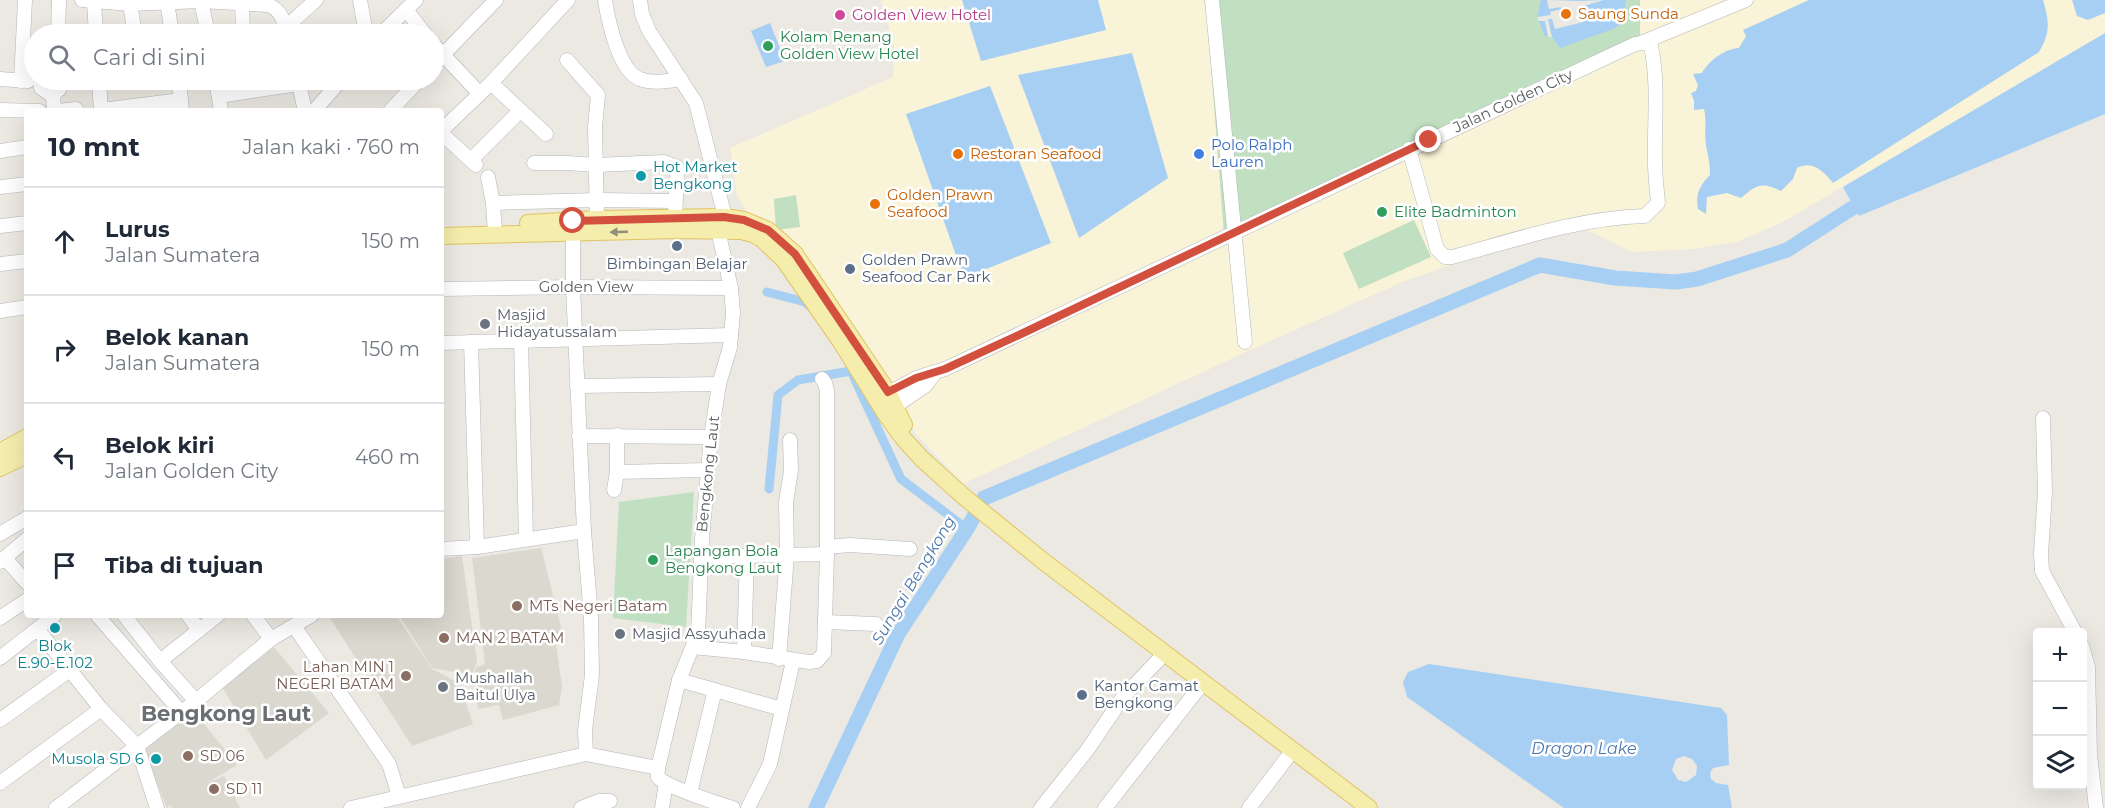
<!DOCTYPE html>
<html lang="id">
<meta charset="utf-8">
<style>
body{margin:0;font-family:Montserrat,sans-serif;background:#f2f2f3;color:#1f2937}
.controls{position:absolute;right:18px;bottom:18px;display:grid;overflow:hidden;border-radius:6px;box-shadow:0 6px 24px #0002}
.controls button{width:54px;height:54px;display:grid;place-items:center;padding:0;border:0;border-bottom:2px solid #e0e1e3;background:#fff;color:#1f2937;font:30px sans-serif}
.stop{position:absolute;width:18px;height:18px;margin:-14px;border:4px solid #d4503e;border-radius:50%;background:#fff}
.stop.end{background:#d4503e;border-color:#fff;box-shadow:0 2px 6px #0008}
.list{margin:0;padding:0;list-style:none}
h2{display:flex;justify-content:space-between;align-items:center;height:78px;margin:0;padding:0 24px;font-size:26px}
h2 small{font-size:20px;font-weight:400;color:#747a83}
.list li{display:grid;grid-template-columns:39px 1fr auto;gap:18px;align-items:center;box-sizing:border-box;height:108px;padding:0 24px;border-top:2px solid #e0e1e3}
.list b{display:block;font-size:22px;white-space:nowrap}
.list p{margin:0;font-size:20px;white-space:nowrap;color:#747a83}
.list em{font-size:20px;font-style:normal;color:#747a83}
.icon{flex:none;width:33px;height:33px;fill:none;stroke:currentColor;stroke-width:2;stroke-linecap:round;stroke-linejoin:round}
.map{position:relative;flex:none;width:2105px;height:808px;overflow:hidden}
.search{position:absolute;background:#fff;box-shadow:0 6px 24px #0002;left:24px;top:24px;width:420px;height:66px;display:flex;align-items:center;gap:15px;box-sizing:border-box;padding:0 21px;border-radius:33px;color:#747a83;font-size:22px}
.panel{position:absolute;background:#fff;box-shadow:0 6px 24px #0002;left:24px;top:108px;width:420px;height:510px;border-radius:6px}
.map>svg:first-child{display:block}
.commercial{fill:#f9f3d8}
.education{fill:#dad8cf}
.green{fill:#c0e0c1}
.water{fill:#a7cff4;fill-rule:evenodd}
.pier{fill:#ebe9e1}
.lines{fill:none;stroke-linecap:round;stroke-linejoin:round}
.canal{stroke:#a7cff4;stroke-width:9}
.river{stroke:#a7cff4;stroke-width:15}
.minor-casing{stroke:#b4b6ba;stroke-width:15}
.major-casing{stroke:#e0c365;stroke-width:18}
.minor{stroke:#fff;stroke-width:14}
.major{stroke:#f5edac;stroke-width:16}
.oneway{fill:#908f7b}
.route{stroke:#d4503e;stroke-width:8}
.food-dot{fill:#e8710a;stroke:#fff;stroke-width:2}
.hotel-dot{fill:#d1479c;stroke:#fff;stroke-width:2}
.leisure-dot{fill:#2e9e5b;stroke:#fff;stroke-width:2}
.shop-dot{fill:#3f7fe0;stroke:#fff;stroke-width:2}
.culture-dot{fill:#0f9aa8;stroke:#fff;stroke-width:2}
.service-dot{fill:#5c6f8a;stroke:#fff;stroke-width:2}
.worship-dot{fill:#6b7280;stroke:#fff;stroke-width:2}
.education-dot{fill:#8d6e63;stroke:#fff;stroke-width:2}
.labels{text-anchor:middle;stroke-width:5;stroke-linejoin:round;paint-order:stroke}
.food-label{font-size:15px;fill:#c56008;stroke:#fff;text-anchor:start}
.hotel-label{font-size:15px;fill:#b23c85;stroke:#fff;text-anchor:start}
.leisure-label{font-size:15px;fill:#27864d;stroke:#fff;text-anchor:start}
.street-label{font-size:15px;fill:#5a5c60;stroke:#fff}
.shop-label{font-size:15px;fill:#366cbe;stroke:#fff;text-anchor:start}
.culture-label{font-size:15px;fill:#0d838f;stroke:#fff;text-anchor:start}
.service-label{font-size:15px;fill:#4e5e75;stroke:#fff;text-anchor:start}
.worship-label{font-size:15px;fill:#5b616d;stroke:#fff;text-anchor:start}
.education-label{font-size:15px;fill:#785e54;stroke:#fff;text-anchor:start}
.water-label{font-size:16px;font-style:italic;fill:#4b76ac;stroke:#fff}
.district-label{font-size:21px;font-weight:bold;fill:#6b6e72;stroke:#fff}
</style>
<div class="map">
<svg width="2105" height="808" viewBox="0 0 2105 808">
<rect width="100%" height="100%" fill="#ebe9e1"/>
<path class="commercial" d="M881,0H2105V33L1781,223L1736,242L1694,249L1633,252L1574,224L1532,236L1402,282L1248,351L963,484L915,433L838,303L807,256L779,225L747,213L737,196L730,148L893,77L894,45Z"/>
<g class="education">
<path d="M541,548L563,635L555,638L562,686L559,705L503,720L499,705L478,709L475,670L476,667L485,664L472,558Z"/>
<path d="M462,556L477,661L472,675L432,668L399,615H441V559Z"/>
<path d="M328,615H396L432,669L459,683L473,724L412,746Z"/>
<path d="M274,647L329,713L266,760L222,687Z"/>
<path d="M193,710L237,765L205,784L224,776L240,808H172L170,805L167,808L143,748Z"/>
</g>
<g class="green">
<path d="M1206,0H1640V39L1224,235Z"/>
<path d="M796,195L800,227L776,230L774,199Z"/>
<path d="M1414,220L1431,257L1359,289L1343,253Z"/>
<path d="M694,492L686,627L613,618L619,502Z"/>
</g>
<g class="water">
<path d="M962,0H1098L1106,30L981,61Z"/>
<path d="M1541,0H1625L1626,20L1613,29L1560,48L1552,37L1545,36L1537,17Z"/>
<path d="M1809,0H2043C2049,21 2051,32 2039,52L1833,183C1823,171 1813,160 1797,168L1793,179L1781,191C1761,181 1756,185 1741,198L1727,193L1707,197L1706,214L1698,209C1695,194 1700,185 1710,175C1710,161 1708,157 1706,145C1704,133 1707,121 1704,109L1694,110V101L1691,93L1696,91L1698,85L1693,74L1702,73C1709,60 1725,49 1739,48L1746,36L1743,30Z"/>
<path d="M2072,0H2105V13L2088,20L2077,16Z"/>
<path d="M770,23L785,61L766,67L751,31Z"/>
<path d="M2105,33V114L1859,216L1843,187Z"/>
<path d="M1132,53L1168,178L1079,238L1018,75Z"/>
<path d="M990,86L1051,243L964,278L906,114Z"/>
<path d="M1429,664L1721,708L1727,715L1729,765L1713,768L1710,773L1711,779L1716,783L1728,785L1732,808H1564L1407,697L1403,682L1408,672ZM1684,756L1692,759L1697,766L1696,775L1686,782L1678,780L1672,770L1676,759Z"/>
</g>
<path class="pier" d="M1547,0L1580,1L1604,0L1580,7L1583,22L1555,29L1552,19H1548L1552,37H1548L1545,21H1539L1537,17L1551,15L1550,12L1561,9V7L1549,9Z"/>
<g class="lines">
<g class="canal">
<path d="M767,292L805,302L812,308"/>
<path d="M769,489L778,395L798,380L851,371L901,479L967,529"/>
</g>
<path class="river" d="M816,808L898,634L967,529L984,498L1540,265L1615,278L1676,282L1697,279L1787,250L1871,196"/>
<g class="minor-casing">
<g id="minor">
<path d="M82,0L130,4L201,1L268,5C282,10 284,22 287,34"/>
<path d="M360,0L366,34"/>
<path d="M605,0C608,20 619,72 640,79C653,84 668,81 681,79"/>
<path d="M640,0L642,14L649,31L696,103L725,217"/>
<path d="M1212,0L1245,342"/>
<path d="M201,1L208,34"/>
<path d="M94,2L96,34"/>
<path d="M167,2L172,34"/>
<path d="M242,2L243,34"/>
<path d="M130,4L135,34"/>
<path d="M407,11L425,34"/>
<path d="M285,28L316,0"/>
<path d="M58,34L59,0"/>
<path d="M381,34L416,0"/>
<path d="M1641,43L1746,0"/>
<path d="M434,45L480,94"/>
<path d="M567,60L598,95L595,127L597,219"/>
<path d="M434,64L496,0"/>
<path d="M0,79L28,81"/>
<path d="M40,80L41,88L50,94L59,90L61,80"/>
<path d="M99,80L101,111"/>
<path d="M179,80L182,111"/>
<path d="M216,80L221,111"/>
<path d="M298,80L305,111"/>
<path d="M21,81L25,0"/>
<path d="M491,83L546,134"/>
<path d="M53,93L54,111"/>
<path d="M219,96L299,84"/>
<path d="M0,110L39,111"/>
<path d="M101,110L181,100"/>
<path d="M59,111L76,109"/>
<path d="M314,111L341,80"/>
<path d="M390,111L419,80"/>
<path d="M441,131L491,83L568,0"/>
<path d="M441,133L476,165"/>
<path d="M0,151L27,147"/>
<path d="M471,160L520,111"/>
<path d="M534,163H567L596,165L664,162L677,167V173L675,218"/>
<path d="M488,177L493,203L495,234"/>
<path d="M0,187L27,184"/>
<path d="M493,203L597,200L675,201"/>
<path d="M0,226L27,223"/>
<path d="M718,230L731,288L733,313L730,347L719,384L711,437L702,539L698,633L679,680L658,768C658,771 657,774 658,777C661,785 722,805 733,808"/>
<path d="M0,264L27,261"/>
<path d="M441,289L573,287L731,288"/>
<path d="M0,311L27,307"/>
<path d="M521,340L526,539"/>
<path d="M471,342L477,547"/>
<path d="M441,343L731,335"/>
<path d="M577,386L719,384"/>
<path d="M880,398L916,378L945,369L1635,44L1645,43L1651,46C1659,84 1654,123 1655,162C1655,176 1657,190 1658,203L1645,216C1578,218 1515,240 1452,257H1445L1437,249L1409,149"/>
<path d="M888,411L925,386L935,373"/>
<path d="M2043,418L2045,492L2041,554L2042,571L2075,632"/>
<path d="M579,436L711,437"/>
<path d="M617,472L707,470"/>
<path d="M614,490L617,472V435"/>
<path d="M584,531L591,618L592,675L585,730L586,754"/>
<path d="M0,534L27,518"/>
<path d="M827,547L850,545L910,549"/>
<path d="M441,549L477,547L584,531L573,287V233"/>
<path d="M701,557L827,554"/>
<path d="M5,558L27,583"/>
<path d="M0,562L27,539"/>
<path d="M97,615L182,713"/>
<path d="M124,615L160,661L196,701"/>
<path d="M188,615L199,630"/>
<path d="M253,615L271,639"/>
<path d="M0,618L27,600"/>
<path d="M825,622L876,624"/>
<path d="M294,626L389,764L399,796"/>
<path d="M38,630L101,709L137,746L157,808"/>
<path d="M2082,646L2088,667L2090,755L2096,808"/>
<path d="M693,647L744,652L809,662L817,661L824,653L827,554V391L825,383L822,379"/>
<path d="M744,652L747,556"/>
<path d="M0,658L55,615"/>
<path d="M779,659L787,555L786,502L791,471L790,440"/>
<path d="M160,661L218,615"/>
<path d="M679,680L782,709"/>
<path d="M0,720L71,669"/>
<path d="M0,783L101,709"/>
<path d="M690,793L715,690"/>
<path d="M56,808L196,701L271,639L312,615"/>
<path d="M351,808L586,754L658,768"/>
<path d="M581,808L599,801H610"/>
<path d="M662,808L666,783"/>
<path d="M748,808L770,764L793,661"/>
<path d="M1041,808L1088,749L1123,697L1164,654"/>
<path d="M1105,808L1202,684"/>
<path d="M1249,808L1293,750"/>
</g>
</g>
<g class="major-casing">
<g id="major">
<path d="M528,223L597,219L725,217L744,220L768,230L795,254L888,392L904,425"/>
<path d="M441,236L675,230L741,231L753,234L762,239L784,260L841,342L885,413L903,438L921,458L963,496L1043,561L1369,808"/>
<path d="M0,452L27,437"/>
<path d="M0,468L27,455"/>
</g>
</g>
<use href="#minor" class="minor"/>
<use href="#major" class="major"/>
</g>
<defs><path id="oneway-solid" d="M-6-.8H1V-3.2L6.5 0L1 3.2V.8H-6Z" transform="scale(1.5)"/></defs>
<use class="oneway" href="#oneway-solid" transform="translate(619 232) rotate(178)"/>
<g class="lines">
<path class="route" d="M573,221L724,217L744,220L768,230L795,254L888,392L916,378L945,369L1021,334L1429,140"/>
</g>
<g class="food-dot">
<circle cx="1566" cy="14" r="6"/>
<circle cx="958" cy="154" r="6"/>
<circle cx="875" cy="204" r="6"/>
</g>
<circle class="hotel-dot" cx="840" cy="15" r="6"/>
<g class="leisure-dot">
<circle cx="768" cy="46" r="6"/>
<circle cx="1382" cy="212" r="6"/>
<circle cx="653" cy="560" r="6"/>
</g>
<circle class="shop-dot" cx="1199" cy="154" r="6"/>
<g class="culture-dot">
<circle cx="641" cy="176" r="6"/>
<circle cx="55" cy="628" r="6"/>
<circle cx="156" cy="759" r="6"/>
</g>
<g class="service-dot">
<circle cx="677" cy="246" r="6"/>
<circle cx="850" cy="269" r="6"/>
<circle cx="1082" cy="695" r="6"/>
</g>
<g class="worship-dot">
<circle cx="485" cy="324" r="6"/>
<circle cx="620" cy="634" r="6"/>
<circle cx="443" cy="687" r="6"/>
</g>
<g class="education-dot">
<circle cx="517" cy="606" r="6"/>
<circle cx="444" cy="638" r="6"/>
<circle cx="406" cy="676" r="6"/>
<circle cx="188" cy="756" r="6"/>
<circle cx="214" cy="789" r="6"/>
</g>
<g class="labels">
<g class="food-label">
<text x="1578" y="19">Saung Sunda</text>
<text x="970" y="159">Restoran Seafood</text>
<text x="887" y="200">Golden Prawn<tspan x="887" dy="17">Seafood</tspan></text>
</g>
<g class="hotel-label">
<text x="852" y="20">Golden View Hotel</text>
</g>
<g class="leisure-label">
<text x="780" y="42">Kolam Renang<tspan x="780" dy="17">Golden View Hotel</tspan></text>
<text x="1394" y="217">Elite Badminton</text>
<text x="665" y="556">Lapangan Bola<tspan x="665" dy="17">Bengkong Laut</tspan></text>
</g>
<g class="street-label">
<text transform="translate(1513 101) rotate(-25)" y="5">Jalan Golden City</text>
<text x="586" y="292">Golden View</text>
<text transform="translate(708 474) rotate(-84)" y="5">Bengkong Laut</text>
</g>
<g class="shop-label">
<text x="1211" y="150">Polo Ralph<tspan x="1211" dy="17">Lauren</tspan></text>
</g>
<g class="culture-label">
<text x="653" y="172">Hot Market<tspan x="653" dy="17">Bengkong</tspan></text>
<text x="55" y="651" text-anchor="middle">Blok<tspan x="55" dy="17">E.90-E.102</tspan></text>
<text x="144" y="764" text-anchor="end">Musola SD 6</text>
</g>
<g class="service-label">
<text x="862" y="265">Golden Prawn<tspan x="862" dy="17">Seafood Car Park</tspan></text>
<text x="677" y="269" text-anchor="middle">Bimbingan Belajar</text>
<text x="1094" y="691">Kantor Camat<tspan x="1094" dy="17">Bengkong</tspan></text>
</g>
<g class="worship-label">
<text x="497" y="320">Masjid<tspan x="497" dy="17">Hidayatussalam</tspan></text>
<text x="632" y="639">Masjid Assyuhada</text>
<text x="455" y="683">Mushallah<tspan x="455" dy="17">Baitul Ulya</tspan></text>
</g>
<g class="education-label">
<text x="529" y="611">MTs Negeri Batam</text>
<text x="456" y="643">MAN 2 BATAM</text>
<text x="394" y="672" text-anchor="end">Lahan MIN 1<tspan x="394" dy="17">NEGERI BATAM</tspan></text>
<text x="200" y="761">SD 06</text>
<text x="226" y="794">SD 11</text>
</g>
<g class="water-label">
<text transform="translate(913 580) rotate(-59)" y="6">Sungai Bengkong</text>
<text x="1584" y="754">Dragon Lake</text>
</g>
<g class="district-label">
<text x="226" y="721">Bengkong Laut</text>
</g>
</g>
</svg>
<div class="controls">
<button>+</button>
<button>−</button>
<button><svg class="icon" aria-label="layers" viewBox="0 0 24 24"><path d="M12 4l9 5-9 5-9-5zM3 14l9 5 9-5"/></svg></button>
</div>
<div class="stop" style="left:573px;top:221px"></div>
<div class="stop end" style="left:1429px;top:140px"></div>
<div class="search"><svg class="icon" aria-label="search" viewBox="0 0 24 24"><circle cx="10" cy="10" r="6"/><path d="M15 15l6 6"/></svg>Cari di sini</div>
<section class="panel">
<h2>10 mnt<small>Jalan kaki · 760 m</small></h2>
<ul class="list">
<li><svg class="icon" aria-label="ahead" viewBox="0 0 24 24"><path d="M12 20V5M6 11l6-6 6 6"/></svg><div><b>Lurus</b><p>Jalan Sumatera</p></div><em>150 m</em></li>
<li><svg class="icon" aria-label="right" viewBox="0 0 24 24"><path d="M7 20v-9h11M14 6l5 5-5 5"/></svg><div><b>Belok kanan</b><p>Jalan Sumatera</p></div><em>150 m</em></li>
<li><svg class="icon" aria-label="left" viewBox="0 0 24 24"><path d="M17 20v-9H6M10 6l-5 5 5 5"/></svg><div><b>Belok kiri</b><p>Jalan Golden City</p></div><em>460 m</em></li>
<li><svg class="icon" aria-label="arrive" viewBox="0 0 24 24"><path d="M6 21V4h12l-3 4 3 4H6"/></svg><div><b>Tiba di tujuan</b></div></li>
</ul>
</section>
</div>
